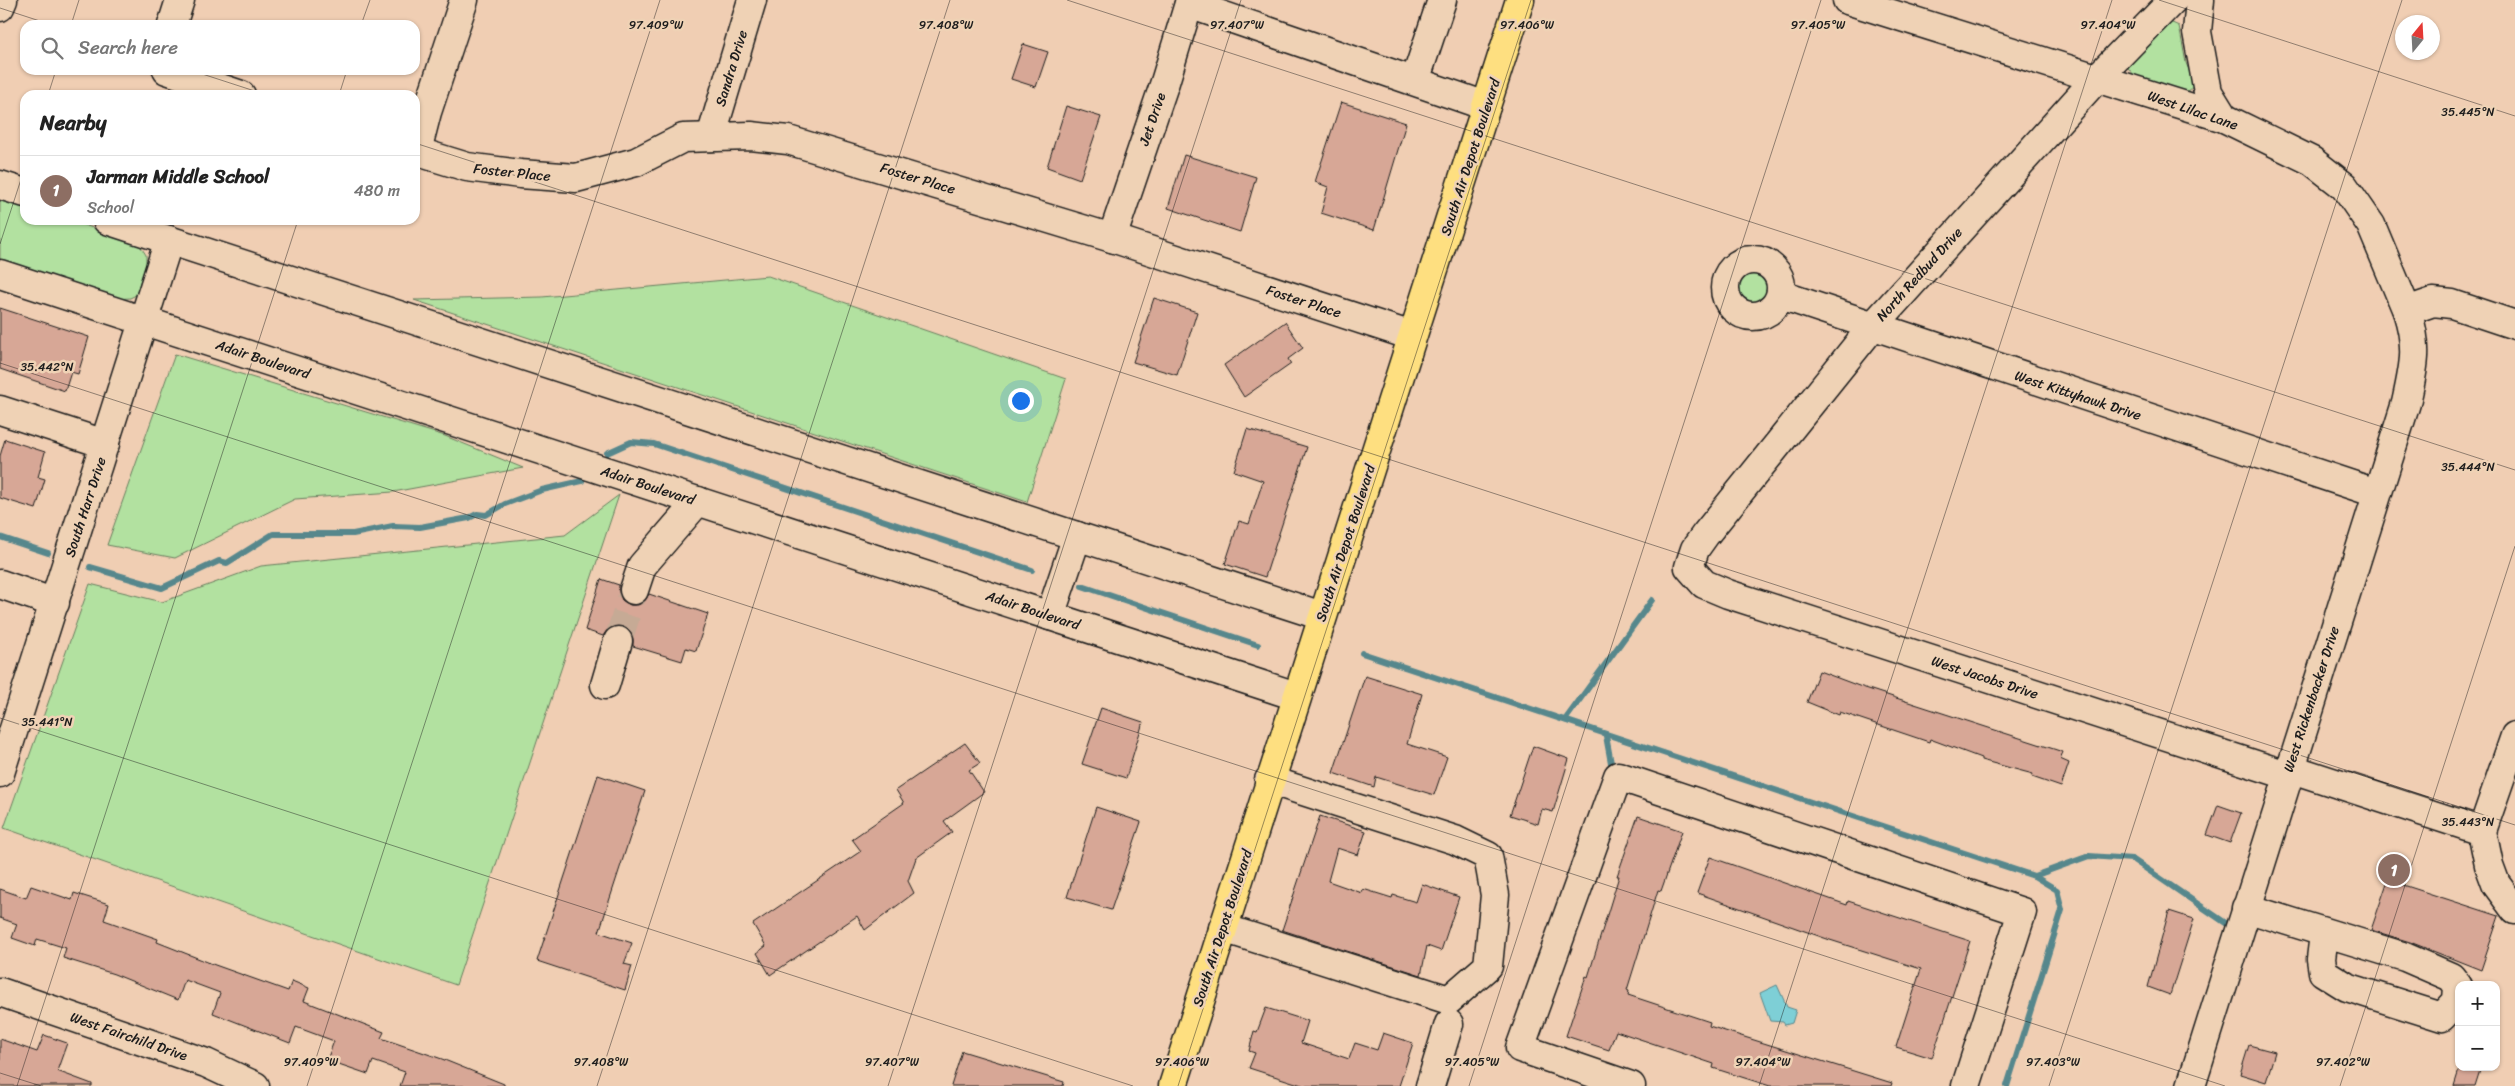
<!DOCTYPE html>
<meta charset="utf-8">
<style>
body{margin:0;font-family:Sriracha,sans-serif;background:#f6f6f6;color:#222}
.controls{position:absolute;right:15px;bottom:15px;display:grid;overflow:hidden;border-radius:10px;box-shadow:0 1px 4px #0004}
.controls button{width:45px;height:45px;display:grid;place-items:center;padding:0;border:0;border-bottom:1px solid #e0e0e0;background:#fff;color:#222;font:25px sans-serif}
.compass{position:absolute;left:2395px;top:15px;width:45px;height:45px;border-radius:50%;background:#fff;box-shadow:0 1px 4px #0004;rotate:18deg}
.you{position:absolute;left:1020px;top:400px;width:18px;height:18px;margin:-12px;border:4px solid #fff;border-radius:50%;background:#1a73e8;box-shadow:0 0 0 8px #1a73e833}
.badge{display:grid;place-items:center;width:32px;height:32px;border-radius:50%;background:#d93025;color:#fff;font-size:16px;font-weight:700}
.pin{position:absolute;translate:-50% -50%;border:2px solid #fff;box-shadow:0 1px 5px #0006}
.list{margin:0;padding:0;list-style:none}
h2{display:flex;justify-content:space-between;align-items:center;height:65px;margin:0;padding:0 20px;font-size:21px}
h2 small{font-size:16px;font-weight:400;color:#767676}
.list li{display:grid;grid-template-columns:32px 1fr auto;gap:15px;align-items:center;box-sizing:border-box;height:70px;padding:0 20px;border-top:1px solid #e0e0e0}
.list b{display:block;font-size:19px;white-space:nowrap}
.list p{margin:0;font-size:16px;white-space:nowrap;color:#767676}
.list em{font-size:16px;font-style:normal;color:#767676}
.icon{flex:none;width:28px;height:28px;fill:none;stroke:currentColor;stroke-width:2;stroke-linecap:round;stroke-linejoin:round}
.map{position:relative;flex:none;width:2515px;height:1086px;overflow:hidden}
.search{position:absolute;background:#fff;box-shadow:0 1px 4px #0004;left:20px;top:20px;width:400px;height:55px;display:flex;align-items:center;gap:12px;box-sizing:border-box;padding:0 18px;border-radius:15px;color:#767676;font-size:19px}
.panel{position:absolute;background:#fff;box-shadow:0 1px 4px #0004;left:20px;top:90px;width:400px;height:135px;border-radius:15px}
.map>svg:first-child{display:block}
.green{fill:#b2e1a0;stroke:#677e5e}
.water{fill:#7ecfd6;stroke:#57878c}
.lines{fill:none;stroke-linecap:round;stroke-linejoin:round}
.stream{stroke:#57878c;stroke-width:6}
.building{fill:#d7a796;stroke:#1c1c1c}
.minor-tunnel{stroke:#c6aa95;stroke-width:28;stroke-dasharray:28 14;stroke-linecap:butt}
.minor-casing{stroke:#1c1c1c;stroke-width:31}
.major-casing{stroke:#1c1c1c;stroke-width:31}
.minor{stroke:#efd2b5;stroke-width:28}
.major{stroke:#fedf80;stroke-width:28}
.ticks{fill:none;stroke:#1c1c1c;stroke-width:1;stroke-opacity:0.45}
.labels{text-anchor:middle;stroke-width:5;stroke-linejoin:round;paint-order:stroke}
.street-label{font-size:14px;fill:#1c1c1c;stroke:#efd2b5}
.ticks-label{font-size:12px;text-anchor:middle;fill:#1c1c1c;stroke:#efd2b5;stroke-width:5;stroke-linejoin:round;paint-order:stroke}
</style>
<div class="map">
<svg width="2515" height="1086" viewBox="0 0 2515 1086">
<rect width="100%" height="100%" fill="#f0ceb3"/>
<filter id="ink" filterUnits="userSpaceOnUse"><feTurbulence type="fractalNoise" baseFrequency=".02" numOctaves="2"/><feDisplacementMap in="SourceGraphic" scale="10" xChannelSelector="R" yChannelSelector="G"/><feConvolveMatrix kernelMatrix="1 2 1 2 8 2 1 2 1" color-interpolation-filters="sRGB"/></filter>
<g filter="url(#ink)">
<g class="green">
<path d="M2170,22L2179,26L2186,63L2194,82L2192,88L2187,92L2135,76L2128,68L2129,63Z"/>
<path d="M0,198L25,206V220H69L135,242L141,247L146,255V264L136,295L130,298L114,299L0,261Z"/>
<circle cx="1754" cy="288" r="16"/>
<path d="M768,276L1066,379L1027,502L414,300L542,297Z"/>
<path d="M175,354L445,436L523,468L393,492L295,499L175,558L107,545Z"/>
<path d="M619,495L456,985L4,828L90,584L162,602L261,566L565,535Z"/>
</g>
<path class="water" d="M1777,985L1787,1007L1796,1010L1792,1023L1785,1025L1783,1022L1770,1021L1760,993Z"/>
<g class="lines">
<g class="stream">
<path d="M607,453L631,442L654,444L1032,570"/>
<path d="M0,537L48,553"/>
<path d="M90,567L162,588L219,561L227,563L273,534H353L393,526L420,527L469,518L477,514L486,515L505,504L542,490L582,481"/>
<path d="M1082,586L1258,645"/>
<path d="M1362,653L2034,876L2057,890L2062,910L2007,1086"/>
<path d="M1565,720L1652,600"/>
<path d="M1606,736L1611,763L1615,770"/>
<path d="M2034,876L2089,856L2132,859L2230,926"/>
</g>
</g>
<g class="building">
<path d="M1023,44L1048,52L1036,87L1011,79Z"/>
<path d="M1341,102L1406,123L1374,230L1321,213L1328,187L1315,182Z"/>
<path d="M1066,106L1101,117L1080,179L1047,167Z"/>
<path d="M1184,155L1256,177L1240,232L1168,208Z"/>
<path d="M1154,298L1197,312L1177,375L1133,362Z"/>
<path d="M0,308L89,337L78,374L71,372L65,391L0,369Z"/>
<path d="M1285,322L1303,348L1288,359L1291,364L1244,397L1224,365Z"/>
<path d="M1247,429L1307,447L1265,577L1225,564L1239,521L1249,524L1263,481L1234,471Z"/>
<path d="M5,439L45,452L38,477L45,479L36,509L0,498V456Z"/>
<path d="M601,579L619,585V593L622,600L630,605H638L644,602L649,594L708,614L696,651L686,648L682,661L633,646V637L629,630L623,626H614L607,630L603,636L585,630Z"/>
<path d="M1819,671L1859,686L2063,752L2060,759L2069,763L2061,787L2032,777L2033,774L1981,760V758L1930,739L1929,742L1840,712L1839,715L1807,702Z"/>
<path d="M1365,676L1422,694L1407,744L1447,757L1434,795L1376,777L1374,787L1333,773Z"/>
<path d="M1101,708L1143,722L1126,778L1082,764Z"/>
<path d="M965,743L980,763L969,770L984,792L944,821L952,832L916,858L908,881L914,893L865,930L857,916L770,975L757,953L766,946L753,924L861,851L852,839L904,803L896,790Z"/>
<path d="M1533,746L1569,759L1553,812L1542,809L1538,824L1510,815Z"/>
<path d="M598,775L645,791L599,932L632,943L624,964L632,966L625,990L537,961Z"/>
<path d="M2218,805L2241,813L2230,843L2207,835Z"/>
<path d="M1096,807L1141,822L1111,910L1067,897Z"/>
<path d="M1320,816L1366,831L1358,855L1337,848L1328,881L1362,893L1363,889L1392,898L1393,895L1416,902L1422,884L1459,897L1441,951L1427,946L1421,975L1282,930Z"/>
<path d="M1638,816L1682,831L1661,891L1658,890L1627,990L1629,991L1628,995L1710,1022L1709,1026L1892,1083L1891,1086H1770L1713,1068L1714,1064L1616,1031L1609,1050L1566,1036L1586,976L1588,977L1619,876H1617Z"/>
<path d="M1710,857L1847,905L1848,901L1970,941L1932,1058L1896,1047L1921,969L1830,940L1697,893Z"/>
<path d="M2388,880L2499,916L2481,970L2410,942L2371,930Z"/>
<path d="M31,886L72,900L74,893L109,904L104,920L158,939L157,942L215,965L288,991L292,981L309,988L304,1001L384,1032L381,1038L442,1059L504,1084V1086H400L405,1072L373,1061L368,1074L327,1060L334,1041L296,1027L290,1043L213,1013L220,993L185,980L178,1000L114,974L63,958L66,948L37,939L35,946L12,938L17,924L0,918V889L26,898Z"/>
<path d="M2169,911L2194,919L2170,995L2148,987Z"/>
<path d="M1266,1008L1308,1021L1301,1043L1349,1059L1355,1043L1377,1050L1383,1033L1413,1043L1399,1086H1305L1249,1068L1255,1053L1249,1051L1254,1031L1257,1032Z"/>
<path d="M44,1035L67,1043L57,1071L92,1084V1086H0V1039L37,1052Z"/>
<path d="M2249,1045L2275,1052L2266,1082L2240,1074Z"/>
<path d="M962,1051L1064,1082L1063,1086H951Z"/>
<path d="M2460,1067H2481L2475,1086H2454Z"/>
</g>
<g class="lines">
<path class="minor-tunnel" d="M618,641L634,590"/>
<g class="minor-casing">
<g id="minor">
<path d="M1847,0L2224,118L2312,161L2344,186L2371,225L2407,311L2433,302L2452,304L2515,325"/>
<path d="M2173,0L2097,78L1873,326L1705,535L1695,549L1689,567L1704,584L1728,594L2287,775"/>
<path d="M2200,0L2197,32L2208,92L2224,118"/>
<path d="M1189,4L1486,106"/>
<path d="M0,7L3,0"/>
<path d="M172,25L180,0"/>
<path d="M167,70L241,95"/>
<path d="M1415,81L1442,0"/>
<path d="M711,137L752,0"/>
<path d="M415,151L467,167L520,174L576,178L636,162L683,138L751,136L788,140L1112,238L1412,336"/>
<path d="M417,151L427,112L464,0"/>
<path d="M0,185L25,193"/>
<path d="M107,220L1322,616"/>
<path d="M1112,238L1165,82L1190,0"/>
<circle cx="1753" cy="288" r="28"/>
<path d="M0,274L1296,696"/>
<path d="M1781,295L2376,493"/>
<path d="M0,410L105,444"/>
<path d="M0,584L55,603"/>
<path d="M634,590L642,566L698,501"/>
<path d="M1050,616L1077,536"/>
<path d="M605,685L618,641"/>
<path d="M2515,736L2482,831L2489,865L2496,884L2515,910"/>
<path d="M2289,768L2482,831"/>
<path d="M0,773L169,240"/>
<path d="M2246,908L2405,957L2451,977L2458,986L2457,1001L2442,1017L2347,987L2323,972L2321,959L2324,934"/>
<path d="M1223,928L1449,1000L1488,966L1495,895L1488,856L1455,840L1269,780"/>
<path d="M0,992L206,1063L255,1086"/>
<path d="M1430,1086L1449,1024"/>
<path d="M1631,1086L1520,1048L1618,776L2022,912L1966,1086"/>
<path d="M2191,1086L2406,403C2414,366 2419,348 2407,311"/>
</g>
</g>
<g class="major-casing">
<path id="major" d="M1173,1086L1520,0"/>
</g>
<use href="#minor" class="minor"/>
<use href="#major" class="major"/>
</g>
</g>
<path class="ticks" d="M1067,0L2515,470M2159,0L2515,116M0,8L52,25M71,25L79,0M361,25L370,0M190,70L267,95M48,95L56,70M339,95L347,70M415,143L2515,825M0,244L25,167M0,363L2225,1086M0,718L1133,1086M0,1073L41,1086M17,1086L298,220M307,1086L660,0M597,1086L950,0M888,1086L1241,0M1178,1086L1531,0M1469,1086L1821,0M1759,1086L2112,0M2049,1086L2402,0M2340,1086L2515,546"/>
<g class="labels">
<g class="street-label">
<text transform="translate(731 68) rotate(-73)" y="5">Sandra Drive</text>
<text transform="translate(2193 110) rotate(19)" y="5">West Lilac Lane</text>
<text transform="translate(1152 119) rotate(-71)" y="5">Jet Drive</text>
<text transform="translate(1470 157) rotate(-72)" y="5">South Air Depot Boulevard</text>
<text transform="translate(512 172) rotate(6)" y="5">Foster Place</text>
<text transform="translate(918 178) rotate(17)" y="5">Foster Place</text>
<text transform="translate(1919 274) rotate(-48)" y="5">North Redbud Drive</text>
<text transform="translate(1304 301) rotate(18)" y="5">Foster Place</text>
<text transform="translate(263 359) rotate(18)" y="5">Adair Boulevard</text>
<text transform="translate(2078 395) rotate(18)" y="5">West Kittyhawk Drive</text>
<text transform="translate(648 485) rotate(18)" y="5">Adair Boulevard</text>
<text transform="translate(85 507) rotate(-72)" y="5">South Harr Drive</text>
<text transform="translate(1345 543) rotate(-72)" y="5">South Air Depot Boulevard</text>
<text transform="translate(1033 610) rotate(18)" y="5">Adair Boulevard</text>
<text transform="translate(1985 677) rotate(18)" y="5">West Jacobs Drive</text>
<text transform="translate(2311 699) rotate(-72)" y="5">West Rickenbacker Drive</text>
<text transform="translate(1222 928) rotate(-72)" y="5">South Air Depot Boulevard</text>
<text transform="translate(129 1036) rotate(19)" y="5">West Fairchild Drive</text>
</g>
</g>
<g class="ticks-label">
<text x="656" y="29">97.409°W</text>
<text x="946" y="29">97.408°W</text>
<text x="1237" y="29">97.407°W</text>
<text x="1527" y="29">97.406°W</text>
<text x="1818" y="29">97.405°W</text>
<text x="2108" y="29">97.404°W</text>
<text x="2468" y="116">35.445°N</text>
<text x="47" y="371">35.442°N</text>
<text x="2468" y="471">35.444°N</text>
<text x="47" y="726">35.441°N</text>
<text x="2468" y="826">35.443°N</text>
<text x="311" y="1066">97.409°W</text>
<text x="601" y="1066">97.408°W</text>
<text x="892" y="1066">97.407°W</text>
<text x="1182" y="1066">97.406°W</text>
<text x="1472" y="1066">97.405°W</text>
<text x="1763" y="1066">97.404°W</text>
<text x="2053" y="1066">97.403°W</text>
<text x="2343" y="1066">97.402°W</text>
</g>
</svg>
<div class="controls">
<button>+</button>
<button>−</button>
</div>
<svg class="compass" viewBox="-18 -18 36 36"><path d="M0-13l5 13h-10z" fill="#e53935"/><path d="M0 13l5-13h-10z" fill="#767676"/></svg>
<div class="you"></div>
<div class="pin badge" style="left:2394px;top:870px;background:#8d6e63">1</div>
<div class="search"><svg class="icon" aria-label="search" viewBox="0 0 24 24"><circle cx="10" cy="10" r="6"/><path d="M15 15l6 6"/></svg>Search here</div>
<section class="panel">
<h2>Nearby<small></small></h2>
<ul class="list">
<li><span class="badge" style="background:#8d6e63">1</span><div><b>Jarman Middle School</b><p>School</p></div><em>480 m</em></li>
</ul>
</section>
</div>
